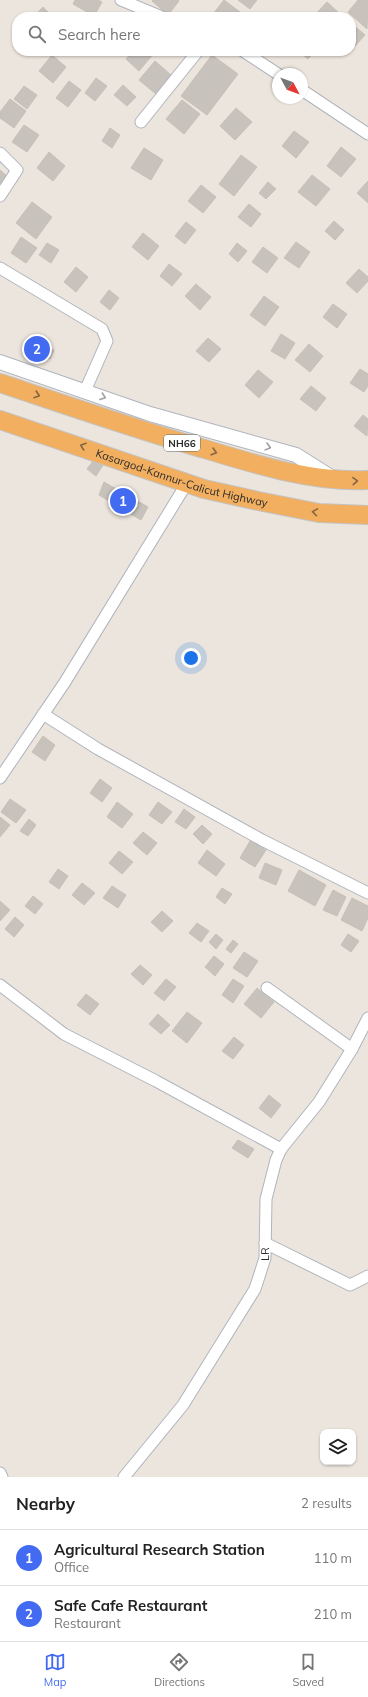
<!DOCTYPE html>
<style>
body{margin:0;font-family:Mulish,sans-serif;background:#f6f6f6;color:#222}
.controls{position:absolute;right:12px;bottom:12px;display:grid;overflow:hidden;border-radius:8px;box-shadow:0 1px 3px #0004}
.controls button{width:36px;height:36px;display:grid;place-items:center;padding:0;border:0;border-bottom:1px solid #e0e0e0;background:#fff;color:#222;font:20px sans-serif}
.compass{position:absolute;left:272px;top:68px;width:36px;height:36px;border-radius:50%;background:#fff;box-shadow:0 1px 3px #0004;rotate:131deg}
.you{position:absolute;left:191px;top:658px;width:14px;height:14px;margin:-10px;border:3px solid #fff;border-radius:50%;background:#1a73e8;box-shadow:0 0 0 6px #1a73e833}
.badge{display:grid;place-items:center;width:26px;height:26px;border-radius:50%;background:#436bf2;color:#fff;font-size:13px;font-weight:700}
.pin{position:absolute;translate:-50% -50%;border:2px solid #fff;box-shadow:0 1px 4px #0006}
.list{margin:0;padding:0;list-style:none}
h2{display:flex;justify-content:space-between;align-items:center;height:52px;margin:0;padding:0 16px;font-size:17px}
h2 small{font-size:13px;font-weight:400;color:#767676}
.list li{display:grid;grid-template-columns:26px 1fr auto;gap:12px;align-items:center;box-sizing:border-box;height:56px;padding:0 16px;border-top:1px solid #e0e0e0}
.list b{display:block;font-size:15px;white-space:nowrap}
.list p{margin:0;font-size:13px;white-space:nowrap;color:#767676}
.list em{font-size:13px;font-style:normal;color:#767676}
.icon{flex:none;width:22px;height:22px;fill:none;stroke:currentColor;stroke-width:2;stroke-linecap:round;stroke-linejoin:round}
.map{position:relative;flex:none;width:368px;height:1477px;overflow:hidden}
.search{position:absolute;background:#fff;box-shadow:0 1px 3px #0004;left:12px;right:12px;top:12px;height:44px;display:flex;align-items:center;gap:10px;box-sizing:border-box;padding:0 14px;border-radius:16px;color:#767676;font-size:15px}
.sheet{height:164px;background:#fff}
nav{display:flex;justify-content:space-around;align-items:center;box-sizing:border-box;height:56px;border-top:1px solid #e0e0e0;background:#fff;font-size:11px;color:#767676}
nav a{display:grid;justify-items:center;gap:2px}
nav .on{color:#436bf2}
.map>svg:first-child{display:block}
.building{fill:#c7c2bc;stroke:#c7c0b6}
.lines{fill:none;stroke-linecap:round;stroke-linejoin:round}
.minor-casing{stroke:#b0b4bd;stroke-width:13}
.tertiary-casing{stroke:#b0b4bd;stroke-width:16}
.trunk-casing{stroke:#c3c3c3;stroke-width:20}
.minor{stroke:#fff;stroke-width:11}
.tertiary{stroke:#fff;stroke-width:14}
.trunk{stroke:#f2af60;stroke-width:18}
.oneway{stroke:#846642}
.oneway2{stroke:#9f9f9f}
.labels{text-anchor:middle;stroke-width:3.5;stroke-linejoin:round;paint-order:stroke}
.shield{fill:#fff;stroke:#6a6a6a;stroke-width:1}
.shield-label{font-size:10px;font-weight:bold;fill:#2a2a2a}
.street-label{font-size:11px;fill:#2a2a2a;stroke:#fff}
</style>
<div class="map">
<svg width="368" height="1477" viewBox="0 0 368 1477">
<rect width="100%" height="100%" fill="#ece5dd"/>
<g class="building">
<path d="M75,0H98L102,2L94,16L73,4Z"/>
<path d="M153,0H178L179,1L168,15L152,1Z"/>
<path d="M224,0L244,15L243,17H217L213,14Z"/>
<path d="M238,0H257L250,9Z"/>
<path d="M358,0H368L367,29L348,12Z"/>
<path d="M327,2L340,14L337,17H313Z"/>
<path d="M43,7L51,15L49,17H33Z"/>
<path d="M351,23L365,35L355,46L351,42Z"/>
<path d="M133,51H154L155,52L139,71L126,59Z"/>
<path d="M298,51H315L308,59Z"/>
<path d="M52,55L66,67L53,83L39,71Z"/>
<path d="M212,55L238,74L207,115L181,96Z"/>
<path d="M155,61L171,75L156,94L139,80Z"/>
<path d="M96,78L107,86L95,101L85,93Z"/>
<path d="M69,81L81,90L68,107L56,98Z"/>
<path d="M123,85L136,97L127,106L114,95Z"/>
<path d="M24,86L37,95L27,109L14,99Z"/>
<path d="M10,99L26,111L14,128L0,118V112Z"/>
<path d="M182,100L200,114L184,134L166,119Z"/>
<path d="M236,108L252,122L235,140L220,126Z"/>
<path d="M24,125L39,135L27,152L12,142Z"/>
<path d="M110,128L120,135L112,148L102,141Z"/>
<path d="M294,131L309,142L296,158L282,146Z"/>
<path d="M341,147L356,159L341,177L327,166Z"/>
<path d="M144,148L163,160L151,180L131,168Z"/>
<path d="M49,152L65,166L53,181L37,168Z"/>
<path d="M241,155L257,167L234,196L219,184Z"/>
<path d="M0,170L8,177L0,186Z"/>
<path d="M312,175L330,189L316,206L298,192Z"/>
<path d="M368,181V203L357,193Z"/>
<path d="M268,182L276,189L266,199L259,193Z"/>
<path d="M201,185L216,197L203,213L188,201Z"/>
<path d="M32,202L52,217L36,239L16,223Z"/>
<path d="M249,204L261,214L251,227L238,217Z"/>
<path d="M334,221L344,230L335,240L325,231Z"/>
<path d="M186,222L196,230L185,244L175,236Z"/>
<path d="M143,233L159,246L148,260L132,247Z"/>
<path d="M21,237L37,248L26,263L11,253Z"/>
<path d="M296,242L310,252L299,268L284,258Z"/>
<path d="M47,243L59,250L51,263L39,255Z"/>
<path d="M237,243L247,251L238,262L229,254Z"/>
<path d="M263,247L278,258L267,273L252,262Z"/>
<path d="M169,264L182,274L172,286L160,276Z"/>
<path d="M76,267L88,277L76,292L64,282Z"/>
<path d="M359,269L368,277V281L357,293L346,283Z"/>
<path d="M196,284L211,297L200,310L185,296Z"/>
<path d="M109,290L119,298L110,310L100,302Z"/>
<path d="M264,296L279,307L265,326L250,315Z"/>
<path d="M333,304L347,314L337,328L323,317Z"/>
<path d="M281,334L295,343L285,359L271,351Z"/>
<path d="M32,337L44,338L43,348L54,350L50,359L25,350Z"/>
<path d="M208,338L221,349L209,362L196,351Z"/>
<path d="M309,344L323,356L310,372L295,360Z"/>
<path d="M360,369L368,374V386L364,392L350,383Z"/>
<path d="M258,370L273,382L259,398L245,385Z"/>
<path d="M311,386L326,398L316,411L300,399Z"/>
<path d="M363,415L368,419L367,436L354,426Z"/>
<path d="M96,457L105,462L96,476L87,469Z"/>
<path d="M104,482L148,507L141,520L99,495Z"/>
<path d="M43,736L55,745L45,761L32,752Z"/>
<path d="M100,779L112,788L102,802L90,793Z"/>
<path d="M10,799L26,810L16,823L1,812Z"/>
<path d="M117,802L133,814L122,828L107,817Z"/>
<path d="M158,802L172,812L162,824L149,815Z"/>
<path d="M184,809L195,817L186,829L175,822Z"/>
<path d="M0,817L10,825L0,837Z"/>
<path d="M29,819L36,825L28,836L20,831Z"/>
<path d="M202,825L212,834L203,844L193,834Z"/>
<path d="M143,832L157,843L147,855L133,843Z"/>
<path d="M250,841L266,850L255,867L240,858Z"/>
<path d="M207,850L225,864L216,876L198,863Z"/>
<path d="M119,851L133,862L122,874L109,863Z"/>
<path d="M265,863L282,870L276,885L259,878Z"/>
<path d="M58,869L68,876L59,889L49,882Z"/>
<path d="M299,870L326,885L315,906L288,891Z"/>
<path d="M82,883L95,893L84,905L72,895Z"/>
<path d="M112,886L126,895L118,908L103,898Z"/>
<path d="M222,888L232,894L225,904L216,897Z"/>
<path d="M333,890L346,897L337,916L323,910Z"/>
<path d="M33,896L43,904L35,914L25,906Z"/>
<path d="M352,898L368,906V918L362,931L341,920Z"/>
<path d="M0,901L10,910L0,921Z"/>
<path d="M162,911L173,921L162,932L151,922Z"/>
<path d="M15,917L24,925L14,937L5,929Z"/>
<path d="M197,923L209,931L201,942L189,933Z"/>
<path d="M216,934L223,940L216,949L209,942Z"/>
<path d="M348,934L359,941L351,952L341,945Z"/>
<path d="M233,940L238,944L231,953L226,949Z"/>
<path d="M244,952L258,961L247,977L233,968Z"/>
<path d="M214,956L224,964L215,976L205,967Z"/>
<path d="M140,965L152,975L143,985L131,974Z"/>
<path d="M166,979L176,987L164,1001L154,993Z"/>
<path d="M233,979L244,986L233,1003L222,995Z"/>
<path d="M257,988L274,1002L261,1018L244,1004Z"/>
<path d="M86,994L99,1004L90,1015L77,1005Z"/>
<path d="M187,1012L202,1023L187,1043L172,1031Z"/>
<path d="M158,1014L170,1025L161,1034L149,1024Z"/>
<path d="M234,1037L244,1045L233,1059L222,1051Z"/>
<path d="M269,1095L281,1105L271,1118L259,1108Z"/>
<path d="M238,1140L254,1149L248,1158L232,1148Z"/>
</g>
<g class="lines">
<g class="minor-casing">
<g id="minor">
<path d="M121,0L162,17"/>
<path d="M243,51L278,74"/>
<path d="M302,90L368,134"/>
<path d="M141,122L198,51"/>
<path d="M0,153L17,170L0,196"/>
<path d="M0,268L102,329L107,341L85,391"/>
<path d="M43,714L98,749L262,840L368,893"/>
<path d="M0,778L65,682L187,483"/>
<path d="M0,985L64,1034L156,1081L281,1149"/>
<path d="M267,988L352,1049"/>
<path d="M265,1243L350,1285L368,1276"/>
<path d="M0,1473L2,1477"/>
<path id="s1" d="M124,1477L183,1405L255,1289L265,1258L266,1199L276,1160L281,1149L319,1102L352,1049L368,1018"/>
</g>
</g>
<g class="tertiary-casing">
<path id="tertiary" d="M0,362L150,414L296,455L334,479"/>
</g>
<g class="trunk-casing">
<g id="trunk">
<path d="M0,383C69,406 138,430 208,450C257,465 316,483 368,480"/>
<path id="s2" d="M0,420L204,489L258,501L319,513L368,515"/>
</g>
</g>
<use href="#minor" class="minor"/>
<use href="#tertiary" class="tertiary"/>
<use href="#trunk" class="trunk"/>
</g>
<defs><path id="oneway-chevron" d="M-2-3.5L2.5 0L-2 3.5" fill="none" stroke-width="1.6" stroke-linecap="round" stroke-linejoin="round"/></defs>
<g class="oneway">
<use href="#oneway-chevron" transform="translate(37 395) rotate(18)"/>
<use href="#oneway-chevron" transform="translate(83 446) rotate(-161)"/>
<use href="#oneway-chevron" transform="translate(214 452) rotate(16)"/>
<use href="#oneway-chevron" transform="translate(355 481) rotate(-3)"/>
<use href="#oneway-chevron" transform="translate(315 512) rotate(-171)"/>
</g>
<g class="oneway2">
<use href="#oneway-chevron" transform="translate(103 397) rotate(20)"/>
<use href="#oneway-chevron" transform="translate(268 447) rotate(15)"/>
</g>
<g class="labels">
<rect class="shield" x="164" y="435" width="36" height="16" rx="3"/>
<g class="shield-label">
<text x="182" y="447">NH66</text>
</g>
<g class="street-label">
<text dy="4" stroke="none"><textPath href="#s2" startOffset="191">Kasargod-Kannur-Calicut Highway</textPath></text>
<text dy="4" stroke="none"><textPath href="#s1" startOffset="266">LR</textPath></text>
</g>
</g>
</svg>
<div class="controls">
<button><svg class="icon" aria-label="layers" viewBox="0 0 24 24"><path d="M12 4l9 5-9 5-9-5zM3 14l9 5 9-5"/></svg></button>
</div>
<svg class="compass" viewBox="-18 -18 36 36"><path d="M0-13l5 13h-10z" fill="#e53935"/><path d="M0 13l5-13h-10z" fill="#767676"/></svg>
<div class="you"></div>
<div class="pin badge" style="left:123px;top:501px">1</div>
<div class="pin badge" style="left:37px;top:349px">2</div>
<div class="search"><svg class="icon" aria-label="search" viewBox="0 0 24 24"><circle cx="10" cy="10" r="6"/><path d="M15 15l6 6"/></svg>Search here</div>
</div>
<section class="sheet">
<h2>Nearby<small>2 results</small></h2>
<ul class="list">
<li><span class="badge">1</span><div><b>Agricultural Research Station</b><p>Office</p></div><em>110 m</em></li>
<li><span class="badge">2</span><div><b>Safe Cafe Restaurant</b><p>Restaurant</p></div><em>210 m</em></li>
</ul>
</section>
<nav>
<a class="on"><svg class="icon" aria-label="map" viewBox="0 0 24 24"><path d="M3 6l6-2 6 2 6-2v14l-6 2-6-2-6 2zM9 4v14M15 6v14"/></svg>Map</a>
<a><svg class="icon" aria-label="directions" viewBox="0 0 24 24"><path d="M12 3l9 9-9 9-9-9zM9 14v-3h6M13 9l2 2-2 2"/></svg>Directions</a>
<a><svg class="icon" aria-label="saved" viewBox="0 0 24 24"><path d="M7 4h10v16l-5-4-5 4z"/></svg>Saved</a>
</nav>
